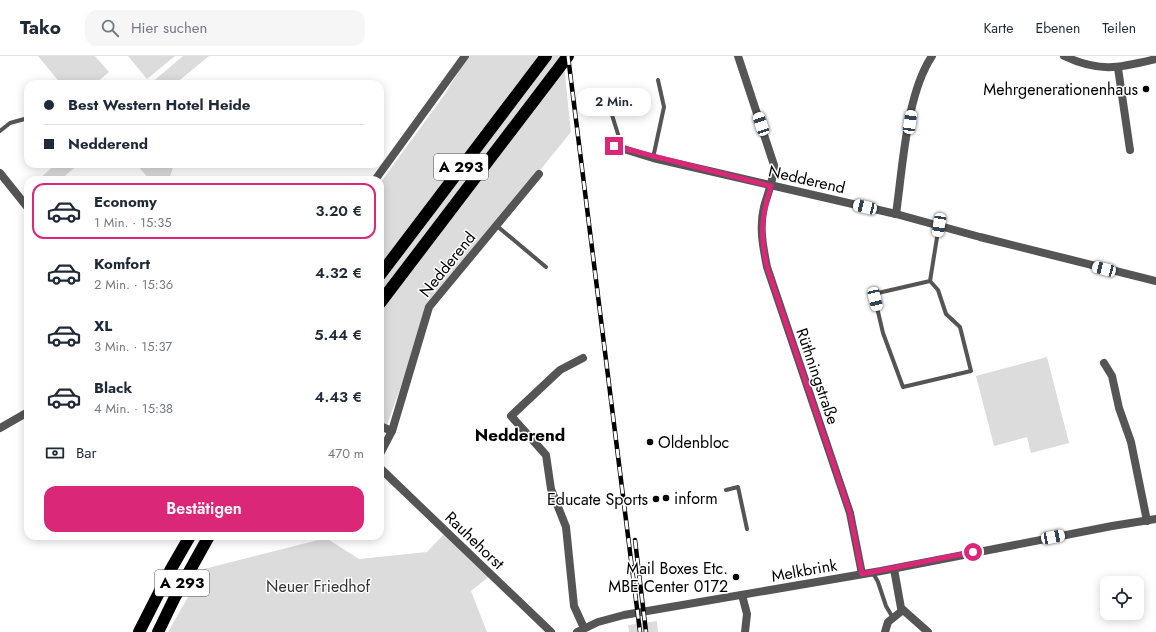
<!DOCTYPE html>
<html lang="de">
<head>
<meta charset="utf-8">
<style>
	body { margin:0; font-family:Jost,sans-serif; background:#f6f6f7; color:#1f2937; height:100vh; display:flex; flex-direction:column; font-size:15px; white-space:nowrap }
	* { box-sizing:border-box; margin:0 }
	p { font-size:13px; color:#747a83 }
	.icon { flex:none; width:22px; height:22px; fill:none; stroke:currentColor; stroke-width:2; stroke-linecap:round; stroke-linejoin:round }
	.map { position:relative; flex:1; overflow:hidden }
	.details { position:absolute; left:24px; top:120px; width:360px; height:364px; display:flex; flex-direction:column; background:#fff; border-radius:12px; box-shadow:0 2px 10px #0003 }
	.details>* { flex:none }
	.banner { position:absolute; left:24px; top:24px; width:360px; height:88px; border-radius:12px; box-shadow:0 2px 10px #0003; display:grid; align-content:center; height:88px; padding:0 20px; background:#fff }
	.buttons { position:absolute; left:1100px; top:520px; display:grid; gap:8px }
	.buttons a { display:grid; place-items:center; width:44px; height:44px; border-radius:8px; background:#fff; box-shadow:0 2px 10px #0003; font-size:20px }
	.end { position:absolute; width:18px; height:18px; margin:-9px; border:5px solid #db2777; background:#fff; box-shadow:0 0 0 2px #fff }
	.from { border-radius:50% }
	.bubble { position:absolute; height:28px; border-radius:12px; background:#fff; box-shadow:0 2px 10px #0003; font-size:13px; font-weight:600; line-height:28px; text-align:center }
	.car { position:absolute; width:12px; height:24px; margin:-12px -6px; border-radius:5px; box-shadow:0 0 3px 1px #0007; background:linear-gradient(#fff 24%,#345 0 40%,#fff 0 76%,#345 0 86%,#fff 0) }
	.banner b { display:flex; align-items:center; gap:14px; height:38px; font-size:15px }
	.banner b+b { border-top:1px solid #e0e1e3 }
	.banner i { width:10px; height:10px; background:#1f2937 }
	ul { padding:7px 0 0; list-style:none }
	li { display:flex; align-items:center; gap:12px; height:56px; margin:0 8px 6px; padding:0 12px; border:2px solid transparent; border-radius:12px }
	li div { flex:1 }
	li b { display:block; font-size:15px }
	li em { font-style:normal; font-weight:600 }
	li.on { border-color:#db2777 }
	li>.icon { width:36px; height:36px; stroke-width:1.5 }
	.pay { display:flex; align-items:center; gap:10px; height:44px; padding:0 20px; font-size:15px }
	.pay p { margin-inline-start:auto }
	.action { display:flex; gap:8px; margin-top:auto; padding:8px 20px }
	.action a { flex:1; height:46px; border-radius:12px; background:#db2777; color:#fff; font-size:16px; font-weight:600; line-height:46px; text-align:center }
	header { display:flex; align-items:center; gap:24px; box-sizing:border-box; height:56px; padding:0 20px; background:#fff; border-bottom:1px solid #e0e1e3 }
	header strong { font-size:19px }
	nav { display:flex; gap:22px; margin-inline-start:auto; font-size:14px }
	.search { width:280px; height:36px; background:#f6f6f7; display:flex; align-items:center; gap:10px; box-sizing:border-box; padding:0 14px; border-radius:12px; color:#747a83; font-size:15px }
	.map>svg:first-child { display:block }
	.green { fill:#dcdcdc }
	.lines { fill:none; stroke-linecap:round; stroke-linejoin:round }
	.lane { stroke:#555; stroke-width:4 }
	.street { stroke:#555; stroke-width:8 }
	.highway { stroke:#000; stroke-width:12 }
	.rail-casing { stroke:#000; stroke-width:4.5 }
	.rail { stroke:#fff; stroke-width:3; stroke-dasharray:9; stroke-linecap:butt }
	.route { stroke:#db2777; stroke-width:5 }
	.poi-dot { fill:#000; stroke:#fff; stroke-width:1.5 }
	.labels { text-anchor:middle; stroke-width:3; stroke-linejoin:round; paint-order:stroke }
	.shield { fill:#fff; stroke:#4c4c4c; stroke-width:1 }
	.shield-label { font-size:15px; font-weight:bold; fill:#000 }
	.poi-label { font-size:16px; fill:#000; stroke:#fff; text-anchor:end }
	.street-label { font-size:16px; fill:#000; stroke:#fff }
	.park-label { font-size:16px; fill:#333; stroke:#fff }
	.neighbourhood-label { font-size:17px; font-weight:bold; fill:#000; stroke:#fff }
</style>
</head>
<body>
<header>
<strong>Tako</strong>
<div class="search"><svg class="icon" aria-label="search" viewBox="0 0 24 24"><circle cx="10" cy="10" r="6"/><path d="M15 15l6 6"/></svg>Hier suchen</div>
<nav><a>Karte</a><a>Ebenen</a><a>Teilen</a></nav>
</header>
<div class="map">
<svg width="1156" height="576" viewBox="0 0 1156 576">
	<rect width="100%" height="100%" fill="#fff"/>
	<g class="green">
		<polygon points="38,0 95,0 109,16 95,28 61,28"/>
		<polygon points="128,0 175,0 147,23"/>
		<polygon points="183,0 209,0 175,28 150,28"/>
		<polygon points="468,0 563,0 571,76 429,251 380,389 380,127 445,38"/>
		<polygon points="56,108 79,108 60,124 38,124"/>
		<polygon points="136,108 174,108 169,124 150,124"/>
		<polygon points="1047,301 1069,387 1031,397 1027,381 994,390 976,320"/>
		<polygon points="446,476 491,519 471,535 487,576 168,576 204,513 326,482 359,503 427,496"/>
		<polygon points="657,565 658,576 629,576 628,569"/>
	</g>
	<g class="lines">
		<g class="lane">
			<polyline points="612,59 622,91"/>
			<polyline points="0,75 10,67 28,62"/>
			<polyline points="653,102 664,51 658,24"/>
			<polyline points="497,170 546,211"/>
			<polyline points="930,225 878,237 875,243 883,277 903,331 971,315 960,271 946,258 938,234 930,225 939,169"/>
			<polyline points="726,434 738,431 747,473"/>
			<polyline points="873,517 878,526 886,550 893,562"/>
		</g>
		<g class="street">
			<path d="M738,0L774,109C774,124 768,136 764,151C759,171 763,191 767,211L850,457L862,518"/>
			<path d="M1064,0C1100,17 1119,12 1156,3"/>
			<polyline points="1118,12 1130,94"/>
			<polyline points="614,90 653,102 896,158 980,181 1156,225"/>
			<polyline points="0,117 28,152"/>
			<polyline points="375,124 465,0"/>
			<path d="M896,158C903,110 906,39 932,0"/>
			<polyline points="583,302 560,314 511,360 546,399 551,433 566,471 574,550 584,572"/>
			<polyline points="1104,307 1112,320 1119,352 1131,386 1147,465"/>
			<polyline points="380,370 392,375"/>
			<polyline points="0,372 28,356"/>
			<polyline points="380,398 392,375 429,251 539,118"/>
			<polyline points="380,412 551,576"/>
			<polyline points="894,513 901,552 928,576"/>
			<polyline points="742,539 747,558 745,576"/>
			<polyline points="577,576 598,566 624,559 881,515 1112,470 1156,463"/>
			<polyline points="885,576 888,566 903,554"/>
		</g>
		<g class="highway">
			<polyline points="380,219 546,0"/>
			<polyline points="380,247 568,0"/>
			<polyline points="139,576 171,513 190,480"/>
			<polyline points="158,576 175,541 209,480"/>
		</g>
		<g class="rail-casing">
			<g id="rail">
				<polyline points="568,0 640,576"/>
				<polyline points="635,484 646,576"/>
			</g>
		</g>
		<use href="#rail" class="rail"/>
	</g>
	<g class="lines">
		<path class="route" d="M614,90L771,130C761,161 760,179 767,211L850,457L862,518L973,496"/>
	</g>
	<g class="poi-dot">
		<circle cx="1146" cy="33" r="4"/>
		<circle cx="650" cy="386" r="4"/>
		<circle cx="666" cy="442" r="4"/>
		<circle cx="656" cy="443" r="4"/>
		<circle cx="736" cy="521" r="4"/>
	</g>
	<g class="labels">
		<g class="shield">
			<rect x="434" y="98" width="54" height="26" rx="3"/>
			<rect x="155" y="514" width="54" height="26" rx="3"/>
		</g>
		<g class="shield-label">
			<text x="461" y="116">A 293</text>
			<text x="182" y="532">A 293</text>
		</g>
		<g class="poi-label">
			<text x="1138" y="39">Mehrgenerationenhaus</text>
			<text x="658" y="392" text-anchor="start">Oldenbloc</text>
			<text x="674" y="448" text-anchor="start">inform</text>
			<text x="648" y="449">Educate Sports</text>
			<text x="728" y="518">Mail Boxes Etc.<tspan x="728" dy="18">MBE Center 0172</tspan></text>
		</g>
		<g class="street-label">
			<text transform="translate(807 123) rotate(13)" y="6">Nedderend</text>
			<text transform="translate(447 208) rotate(-51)" y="6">Nedderend</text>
			<text transform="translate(818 320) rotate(71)" y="6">Rüthningstraße</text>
			<text transform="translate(475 484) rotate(44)" y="6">Rauhehorst</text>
			<text transform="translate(804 514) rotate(-10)" y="6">Melkbrink</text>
		</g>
		<g class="park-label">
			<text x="318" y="536">Neuer Friedhof</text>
		</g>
		<g class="neighbourhood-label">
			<text x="520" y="385">Nedderend</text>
		</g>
	</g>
</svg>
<div class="buttons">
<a><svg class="icon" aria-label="locate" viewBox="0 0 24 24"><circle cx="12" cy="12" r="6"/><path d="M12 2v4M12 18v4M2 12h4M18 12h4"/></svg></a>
</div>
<i class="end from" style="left:973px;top:496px"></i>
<i class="end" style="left:614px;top:90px"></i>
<div class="bubble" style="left:577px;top:32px;width:74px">2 Min.</div>
<i class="car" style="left:910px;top:66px;rotate:8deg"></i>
<i class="car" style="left:761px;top:68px;rotate:342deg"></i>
<i class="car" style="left:865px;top:151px;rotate:283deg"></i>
<i class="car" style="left:939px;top:169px;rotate:189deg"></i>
<i class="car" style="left:1104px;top:213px;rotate:285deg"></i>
<i class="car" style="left:875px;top:243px;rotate:167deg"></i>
<i class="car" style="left:1053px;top:481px;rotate:79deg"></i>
<div class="banner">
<b><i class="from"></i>Best Western Hotel Heide</b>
<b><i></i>Nedderend</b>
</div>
<section class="details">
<ul>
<li class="on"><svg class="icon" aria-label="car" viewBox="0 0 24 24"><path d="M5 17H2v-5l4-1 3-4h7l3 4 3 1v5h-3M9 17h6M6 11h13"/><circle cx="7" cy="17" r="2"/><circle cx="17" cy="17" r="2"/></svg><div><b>Economy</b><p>1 Min. · 15:35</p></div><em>3.20 €</em></li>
<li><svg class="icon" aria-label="car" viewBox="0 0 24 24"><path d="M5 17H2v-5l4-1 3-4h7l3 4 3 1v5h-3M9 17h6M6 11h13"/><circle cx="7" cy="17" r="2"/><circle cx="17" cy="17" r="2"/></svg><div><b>Komfort</b><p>2 Min. · 15:36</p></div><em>4.32 €</em></li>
<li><svg class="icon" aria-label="car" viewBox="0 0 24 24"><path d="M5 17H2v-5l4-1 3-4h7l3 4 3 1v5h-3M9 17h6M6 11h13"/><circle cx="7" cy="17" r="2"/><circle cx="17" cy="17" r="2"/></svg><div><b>XL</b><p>3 Min. · 15:37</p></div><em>5.44 €</em></li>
<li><svg class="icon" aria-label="car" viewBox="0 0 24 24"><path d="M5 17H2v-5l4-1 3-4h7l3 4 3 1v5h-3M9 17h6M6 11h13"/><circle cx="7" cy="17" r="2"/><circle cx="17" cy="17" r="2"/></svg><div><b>Black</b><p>4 Min. · 15:38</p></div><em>4.43 €</em></li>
</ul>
<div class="pay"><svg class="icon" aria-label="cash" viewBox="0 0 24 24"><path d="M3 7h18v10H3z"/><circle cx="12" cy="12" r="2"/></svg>Bar<p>470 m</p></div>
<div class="action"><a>Bestätigen</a></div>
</section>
</div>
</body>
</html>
